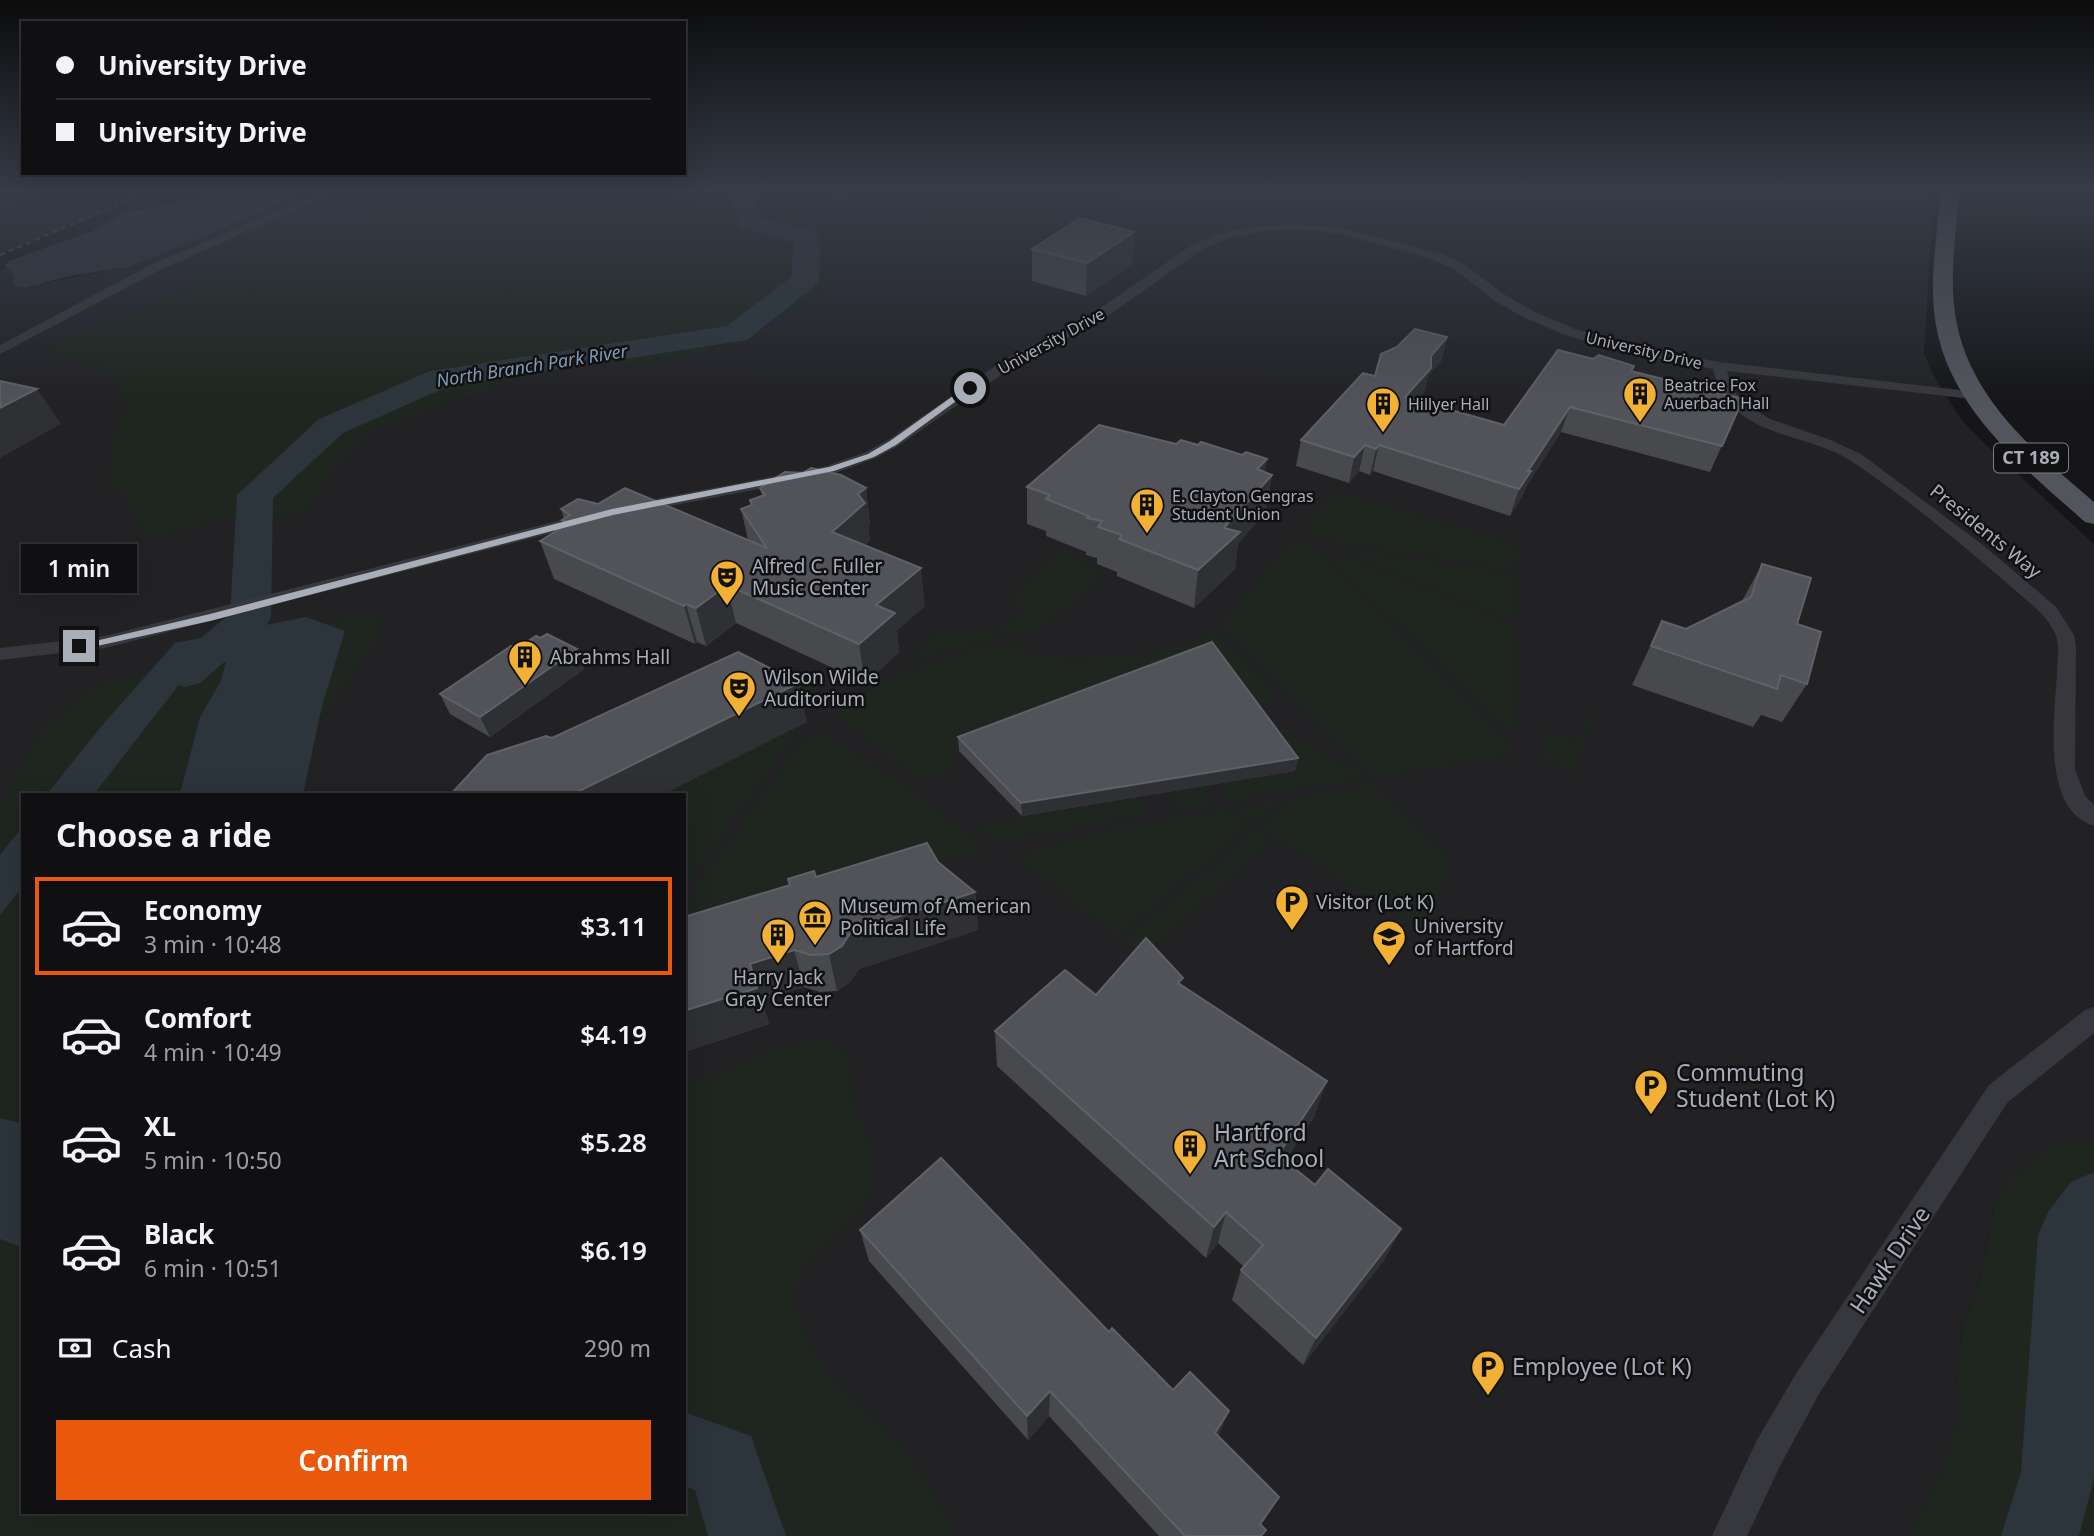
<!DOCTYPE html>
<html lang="en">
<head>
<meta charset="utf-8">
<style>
	body { margin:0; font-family:"Noto Sans",sans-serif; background:#1e1e20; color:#f1f3f6; height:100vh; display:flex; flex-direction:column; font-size:26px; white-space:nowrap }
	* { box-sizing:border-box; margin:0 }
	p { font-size:23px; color:#9c9d9f }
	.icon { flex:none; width:38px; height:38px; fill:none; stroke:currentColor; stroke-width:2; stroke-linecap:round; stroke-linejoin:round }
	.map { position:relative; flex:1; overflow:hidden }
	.sheet { position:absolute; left:21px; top:793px; width:665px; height:721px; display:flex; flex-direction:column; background:#101012; border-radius:0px; box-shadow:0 7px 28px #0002,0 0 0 2px #303032 }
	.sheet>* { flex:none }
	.hud { position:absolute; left:21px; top:21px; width:665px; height:154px; border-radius:0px; box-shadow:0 7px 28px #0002,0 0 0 2px #303032; display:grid; align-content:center; height:154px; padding:0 35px; background:#101012 }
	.end { position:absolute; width:32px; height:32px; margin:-16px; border:9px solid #a8adb8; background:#111; box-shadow:0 0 0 4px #111 }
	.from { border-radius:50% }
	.bubble { position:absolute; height:49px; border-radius:0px; background:#101012; box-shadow:0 7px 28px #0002,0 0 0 2px #303032; font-size:23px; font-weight:600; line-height:49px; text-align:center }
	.hud b { display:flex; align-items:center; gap:24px; height:66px; font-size:26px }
	.hud b+b { border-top:2px solid #303032 }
	.hud i { width:18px; height:18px; background:#f1f3f6 }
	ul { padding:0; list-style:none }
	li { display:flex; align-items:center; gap:21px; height:98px; margin:0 14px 10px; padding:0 21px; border:4px solid transparent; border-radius:0px }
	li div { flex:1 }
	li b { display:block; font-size:26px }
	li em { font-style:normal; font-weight:600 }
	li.current { border-color:#ea580c }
	li>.icon { width:63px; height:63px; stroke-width:1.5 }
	h2 { padding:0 35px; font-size:32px; line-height:84px }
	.pay { display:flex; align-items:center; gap:18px; height:77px; padding:0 35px; font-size:26px }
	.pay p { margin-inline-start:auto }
	.cta { display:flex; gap:14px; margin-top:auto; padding:14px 35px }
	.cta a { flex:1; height:80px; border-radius:0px; background:#ea580c; color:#fff; font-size:28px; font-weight:600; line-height:80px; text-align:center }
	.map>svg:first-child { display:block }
	.built { fill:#222225; fill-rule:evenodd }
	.green { fill:#1e261f }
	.water { fill:#2c353c }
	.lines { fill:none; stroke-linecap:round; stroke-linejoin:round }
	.river { fill:#2c353c; fill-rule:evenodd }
	.minor { fill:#37383d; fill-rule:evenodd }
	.primary { fill:#53555c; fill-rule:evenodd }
	.rail { stroke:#4a4c52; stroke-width:2.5; stroke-dasharray:5 4.5; stroke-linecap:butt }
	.wall { fill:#47494d }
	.shaded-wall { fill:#2f3033 }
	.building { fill:#525359; stroke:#5f6168; stroke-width:2 }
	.route { fill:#a8adb8 }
	.labels { text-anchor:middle; stroke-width:5; stroke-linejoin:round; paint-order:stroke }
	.far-street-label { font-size:16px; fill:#a8adb8; stroke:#111113 }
	.far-poi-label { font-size:16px; fill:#a8adb8; stroke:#111113; text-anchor:start }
	.far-water-label { font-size:18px; font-style:italic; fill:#7f9bb3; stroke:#111113 }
	.shield { fill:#111113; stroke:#7b7e86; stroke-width:2 }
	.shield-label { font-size:18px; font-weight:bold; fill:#a8adb8 }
	.street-label { font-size:19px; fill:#a8adb8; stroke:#111113 }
	.poi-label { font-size:19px; fill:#a8adb8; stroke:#111113; text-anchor:start }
	.near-poi-label { font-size:23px; fill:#a8adb8; stroke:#111113; text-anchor:start }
	.near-street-label { font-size:23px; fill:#a8adb8; stroke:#111113 }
</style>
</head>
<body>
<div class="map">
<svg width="2094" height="1536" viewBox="0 0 2094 1536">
	<rect width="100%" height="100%" fill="#161618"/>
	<g class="built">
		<polygon points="0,189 155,189 0,255"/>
		<path d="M307,189H806L1025,226L1035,225L1073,204L1116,198L1128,189H1934L1924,353L1932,373L1961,419L1984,443L2094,544V1142L2071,1139L1994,1207L1979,1286L1963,1322L1957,1366L1959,1417L1944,1462L1907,1536H0V270L7,267L13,275L47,283L128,267L218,231ZM23,794H684V1512H23Z"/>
	</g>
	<g class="green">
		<polygon points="86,189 99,189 0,218 0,214"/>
		<path d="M531,189H1128C1114,204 1094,198 1076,204C1058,209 1044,224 1025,226L967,219L840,195L811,201L786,215L787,224L837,234L853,243L821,294L793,312L743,336L652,367L594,364L544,371L486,389L369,432L335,466L307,511C279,519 248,516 219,521C194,526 169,537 143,534L139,521L131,516L127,496L107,482V476L113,462L111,438L127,406L122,385L96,366L68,361L49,352C75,331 111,323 141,309C224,273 303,225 393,206C438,196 485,196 531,189Z"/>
		<polygon points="1336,491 1511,543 1517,549 1517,567 1491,566 1319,539 1302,530"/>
		<polygon points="1294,539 1314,547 1508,741 1511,754 1375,778 1225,633 1220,625"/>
		<polygon points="1345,549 1512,574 1517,579 1516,618 1510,619 1345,552"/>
		<path d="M1059,550L1082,558L1084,566L1103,574C1077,598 1043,639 1004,637L997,627L1011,621L1025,610L1005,602Z"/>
		<polygon points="1341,555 1511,625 1517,632 1516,728 1509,730 1332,559"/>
		<polygon points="365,614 377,617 382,624 380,635 316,725 294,794 23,794 23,1512 684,1512 684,1088 775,1048 819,1039 838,1047 851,1062 853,1104 871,1145 872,1192 858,1215 819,1250 802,1272 792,1298 811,1348 827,1371 907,1452 952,1525 956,1536 0,1536 0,803 39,734 88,690 125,676 179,669 317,625"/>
		<polygon points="940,629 969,632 991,629 997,639 910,660"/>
		<path d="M1210,632L1222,638L1279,693L1257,713L1211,654L949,751L959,767L921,782L837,715L843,704L898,673L971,650L1018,642L1032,655L1039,657C1084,662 1172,657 1210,632Z"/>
		<polygon points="807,674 818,680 816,708 810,712 780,696"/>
		<polygon points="1590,716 1596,718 1575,762 1587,768 1584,774 1541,757 1548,740 1538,735 1540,732 1557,738 1579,740"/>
		<polygon points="796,728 799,730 793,733 796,735 684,885 684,794 666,794"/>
		<polygon points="1283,728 1339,765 1349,762 1366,778 1226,801 1219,785 1299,772 1268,731"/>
		<polygon points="826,734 908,787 986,849 684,941 684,903 806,736"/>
		<path d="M1372,785L1449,859C1447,886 1438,910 1419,930L1259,827L1294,798Z"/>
		<polygon points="1206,786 1215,804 1178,810 1171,793"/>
		<polygon points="1140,798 1147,815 996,842 976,826"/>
		<polygon points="1281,800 1254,823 1233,809"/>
		<polygon points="1224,810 1249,826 1117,936 1014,856 1113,827"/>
		<polygon points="1255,831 1271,841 1142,956 1123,942"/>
		<polygon points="2071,1139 2094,1142 2094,1536 1907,1536 1944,1462 1959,1417 1957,1366 1963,1322 1979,1286 1994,1208 2012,1177 2053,1145"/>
	</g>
	<g class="water">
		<polygon points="217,189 307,189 218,231 128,267 70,276 23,288 14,286 13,275 5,265 9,261 92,231 127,212 180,202"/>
		<polygon points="306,617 345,631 322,706 303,794 180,794 200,717 221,681 226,662 192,668 94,794 47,794 104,723 175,643"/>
		<polygon points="23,826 23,886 0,915 0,855"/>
		<polygon points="0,1118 23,1124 23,1248 0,1239"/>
	</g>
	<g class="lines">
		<g class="river">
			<polygon points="740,189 766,189 756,201 761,218 817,232 821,238 819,280 815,286 747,340 449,386 343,433 273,498 271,618 265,627 200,683 185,687 170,683 163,673 170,663 230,614 237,495 319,419 430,371 727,326 791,277 794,243 740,228 731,200"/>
			<polygon points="2094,1172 2094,1478 2079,1536 2001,1536 2021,1472 2038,1235 2048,1212 2071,1182"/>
			<polygon points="684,1412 751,1436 786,1536 708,1536 695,1490 684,1486"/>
		</g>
		<g class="minor">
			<polygon points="329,189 343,189 158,271 0,354 0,345 150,265"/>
			<path d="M1300,224L1342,228L1442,254L1464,264L1505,295L1535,312L1575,329L1626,344L1719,362L1977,392L1979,395L1977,398L1972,399L1727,371L1733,390L1750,407L1770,419L1828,439L1861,454L1983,545L2056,607L2074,635L2076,646L2075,769L2085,796L2094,805V826C2040,809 2055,715 2057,673C2057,661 2060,647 2056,636C2051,622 2040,612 2030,603C1974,555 1913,502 1851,461C1817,439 1771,438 1740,413C1724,400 1718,388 1713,369L1624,352L1565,335L1525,318L1495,301L1456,270L1434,260L1341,234L1300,230L1264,231L1229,238L1201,250L1105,318L1014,366L898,446L876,458L827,476L634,513L626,508L634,503L823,467L866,452L888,440L1004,360L1095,312L1193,244L1226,231L1264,225Z"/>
			<polygon points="589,513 597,518 595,522 105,648 0,660 0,648 105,636"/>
			<polygon points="2094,1007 2094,1033 2007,1103 1819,1394 1781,1464 1747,1536 1712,1536 1757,1440 1797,1372 1989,1085 2085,1010"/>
		</g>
		<path class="primary" d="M1941,189H1959C1957,229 1949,272 1955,313C1967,397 2033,450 2094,502V524L2085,522C2020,464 1943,404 1934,311C1930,271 1938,229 1941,189Z"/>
		<polyline class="rail" points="0,255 155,189"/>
	</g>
	<g class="wall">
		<polygon points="1134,232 1132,264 1086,296 1032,281 1032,249"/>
		<polygon points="1447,337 1441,361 1428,376 1424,392 1418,400 1504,425 1593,359 1634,366 1632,371 1743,399 1710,472 1561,432 1526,487 1522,497 1510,516 1373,471 1370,475 1359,471 1349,483 1296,466 1301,440 1375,376"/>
		<polygon points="1265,472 1272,475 1266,512 1238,543 1235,569 1194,608 1117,576 1117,572 1097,564 1097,558 1086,555 1086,552 1046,536 1046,531 1027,524 1027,487"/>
		<polygon points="760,488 866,488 870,525 868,527 870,540 865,545 925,606 897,630 899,652 865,683 736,623 706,646 697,642 695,644 554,579 540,541 564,526 562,520 564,519 561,509 598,504 748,540 741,509 751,505 762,496"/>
		<polygon points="1762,564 1797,624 1807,684 1782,722 1761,715 1753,727 1632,685 1662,621 1686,629 1742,601"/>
		<polygon points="540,638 577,649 584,669 490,737 450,714 440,694 516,649"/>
		<polygon points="958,737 1298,758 1295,771 1022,816 959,751"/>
		<polygon points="938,862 975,892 978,930 859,969 850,982 837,991 820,992 804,987 762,1000 769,1024 684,1052 816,877"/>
		<polygon points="1182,985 1315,1115 1285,1161 1315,1185 1401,1229 1384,1260 1303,1365 1232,1300 1241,1270 1244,1267 1218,1243 1206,1258 997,1066 995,1031 1096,995"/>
		<polygon points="860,1230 1109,1332 1219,1437 1266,1518 1261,1525 1266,1530 1262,1536 1159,1536 1049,1416 1028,1440 869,1261"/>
	</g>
	<g class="shaded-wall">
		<polygon points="1134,232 1132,264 1086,296 1087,263"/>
		<polygon points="1447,337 1441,361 1428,376 1424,392 1399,422 1405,397 1431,356"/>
		<polygon points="37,389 61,424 0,458 0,408"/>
		<polygon points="1570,407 1561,432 1526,487 1522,497 1510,516 1519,489 1528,471"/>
		<polygon points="1365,445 1359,471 1349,483 1354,457"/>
		<polygon points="1379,445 1373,471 1370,475 1376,449"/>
		<polygon points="1267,459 1263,485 1272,475 1266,512 1238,543 1235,569 1194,608 1198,570 1257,469"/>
		<polygon points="866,488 870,525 868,527 870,540 838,570 832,532 858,494"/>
		<polygon points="921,568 925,606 897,630 899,652 865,683 859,644 876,605"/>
		<polygon points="727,585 736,623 706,646 696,608"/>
		<polygon points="686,604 697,642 695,644 684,606"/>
		<polygon points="577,649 584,669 490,737 480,717"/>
		<polygon points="799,683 807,722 664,794 575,794 577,792"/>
		<polygon points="1298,758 1295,771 1022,816 1021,803"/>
		<polygon points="975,892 978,930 859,969 850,982 837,991 829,954 851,932"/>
		<polygon points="794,950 804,987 762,1000 769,1024 684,1052 684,1011 750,964"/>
		<polygon points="1327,1081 1315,1115 1267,1188 1278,1155"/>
		<polygon points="1226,1212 1218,1243 1206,1258 1214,1227"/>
		<polygon points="1401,1229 1384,1260 1303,1365 1316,1338"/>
		<polygon points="1050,1391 1049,1416 1028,1440 1027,1416"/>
		<polygon points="1229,1411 1219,1436 1206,1457 1215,1433"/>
		<polygon points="1279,1497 1266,1518 1254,1536 1260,1524"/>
	</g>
	<g class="building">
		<polygon points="1080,218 1134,232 1087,263 1032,249"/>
		<polygon points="1415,329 1447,337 1431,356 1431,368 1405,397 1504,425 1558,350 1593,359 1599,355 1634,366 1631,371 1743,399 1722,446 1570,407 1528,471 1531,471 1519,489 1379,445 1376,449 1365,445 1354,457 1301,440 1363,373 1375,376 1381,354 1397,347"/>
		<polygon points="0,381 37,389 0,408"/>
		<polygon points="1099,425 1176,444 1181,440 1198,445 1201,442 1242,455 1246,452 1267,459 1257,469 1272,475 1224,528 1240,532 1198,570 1119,539 1122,535 1098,527 1102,521 1087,518 1089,516 1046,499 1050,495 1027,487"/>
		<polygon points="811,468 841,475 866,488 858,494 865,503 832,532 921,568 876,605 895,613 859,644 727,585 696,608 686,604 684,606 540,541 569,523 562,520 570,515 561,509 578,499 598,504 625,488 767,548 741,509 752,505 750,500 765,495 760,488 785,472 803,473"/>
		<polygon points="1762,564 1811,578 1797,624 1821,632 1807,684 1781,675 1777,689 1651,646 1662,621 1686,629 1751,597"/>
		<polygon points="547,634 577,649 480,717 440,694 511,646 516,649 536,636 540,638"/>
		<polygon points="1212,642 1298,758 1021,803 958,737"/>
		<polygon points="738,652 799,683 577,792 575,794 451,794 487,755 546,736 552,738"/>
		<polygon points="927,843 938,862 975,892 851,932 842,946 829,954 811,955 794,950 750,964 757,988 684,1011 684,917 790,885 788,879 814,871 816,877"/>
		<polygon points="1146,938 1183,978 1178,983 1327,1081 1278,1155 1315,1185 1328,1169 1401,1229 1316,1338 1241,1270 1263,1245 1226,1212 1214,1227 995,1031 1065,970 1096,995"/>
		<polygon points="941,1158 1109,1332 1112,1328 1173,1390 1190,1372 1229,1411 1215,1433 1279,1497 1260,1524 1266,1530 1261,1536 1185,1536 1050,1391 1027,1416 860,1230"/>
	</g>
	<linearGradient id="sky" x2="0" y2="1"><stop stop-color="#0c0c0d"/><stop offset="0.47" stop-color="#363c48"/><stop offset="1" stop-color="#363c48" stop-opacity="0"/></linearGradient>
	<rect width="2094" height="404" fill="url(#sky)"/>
	<polygon class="route" points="967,386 974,388 896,445 874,457 834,471 613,515 210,621 79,650 74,646 210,614 612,509 829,467 868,454 890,441"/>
	<defs>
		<g id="building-pin" transform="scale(1.75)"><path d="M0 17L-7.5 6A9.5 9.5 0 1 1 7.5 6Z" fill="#f2b134" stroke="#111113"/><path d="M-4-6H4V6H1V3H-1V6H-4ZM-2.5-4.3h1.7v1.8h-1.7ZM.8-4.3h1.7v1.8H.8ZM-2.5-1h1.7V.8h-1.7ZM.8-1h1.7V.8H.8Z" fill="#111"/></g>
		<g id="theatre-pin" transform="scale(1.75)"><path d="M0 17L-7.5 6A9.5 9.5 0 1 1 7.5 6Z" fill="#f2b134" stroke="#111113"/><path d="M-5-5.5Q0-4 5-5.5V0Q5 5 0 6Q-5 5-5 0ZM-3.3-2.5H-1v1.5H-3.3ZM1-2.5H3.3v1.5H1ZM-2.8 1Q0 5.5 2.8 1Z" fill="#111"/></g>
		<g id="parking-pin" transform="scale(1.75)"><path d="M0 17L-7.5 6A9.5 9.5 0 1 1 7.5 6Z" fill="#f2b134" stroke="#111113"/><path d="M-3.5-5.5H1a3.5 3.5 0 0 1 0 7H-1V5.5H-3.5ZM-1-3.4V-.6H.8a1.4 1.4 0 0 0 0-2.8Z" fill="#111"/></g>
		<g id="museum-pin" transform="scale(1.75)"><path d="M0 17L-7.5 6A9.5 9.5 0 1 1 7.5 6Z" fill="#f2b134" stroke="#111113"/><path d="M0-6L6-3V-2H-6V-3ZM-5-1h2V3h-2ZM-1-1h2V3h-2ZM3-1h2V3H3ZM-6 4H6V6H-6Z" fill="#111"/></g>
		<g id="university-pin" transform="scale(1.75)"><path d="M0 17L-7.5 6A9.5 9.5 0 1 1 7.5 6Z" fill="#f2b134" stroke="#111113"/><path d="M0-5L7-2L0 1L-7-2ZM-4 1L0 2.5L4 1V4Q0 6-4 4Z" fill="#111"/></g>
	</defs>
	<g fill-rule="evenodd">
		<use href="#building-pin" x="1640" y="394"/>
		<use href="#building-pin" x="1383" y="404"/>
		<use href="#building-pin" x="1147" y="505"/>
		<use href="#theatre-pin" x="727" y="577"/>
		<use href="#building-pin" x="525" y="657"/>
		<use href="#theatre-pin" x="739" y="688"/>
		<use href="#parking-pin" x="1292" y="902"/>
		<use href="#museum-pin" x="815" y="917"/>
		<use href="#building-pin" x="778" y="935"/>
		<use href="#university-pin" x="1389" y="937"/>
		<use href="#parking-pin" x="1651" y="1086"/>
		<use href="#building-pin" x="1190" y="1146"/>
		<use href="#parking-pin" x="1488" y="1367"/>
	</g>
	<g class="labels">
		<g class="far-street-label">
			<text transform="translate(1051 341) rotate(-29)" y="6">University Drive</text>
			<text transform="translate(1644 350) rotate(13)" y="6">University Drive</text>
		</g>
		<g class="far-poi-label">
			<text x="1664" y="391">Beatrice Fox<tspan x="1664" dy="18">Auerbach Hall</tspan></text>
			<text x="1408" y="410">Hillyer Hall</text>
			<text x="1172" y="502">E. Clayton Gengras<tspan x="1172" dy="18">Student Union</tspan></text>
		</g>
		<g class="far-water-label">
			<text transform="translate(532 366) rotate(-9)" y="6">North Branch Park River</text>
		</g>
		<rect class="shield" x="1994" y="443.5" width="74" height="29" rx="5"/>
		<g class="shield-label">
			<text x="2031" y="464">CT 189</text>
		</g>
		<g class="street-label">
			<text transform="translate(1986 531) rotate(39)" y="7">Presidents Way</text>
		</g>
		<g class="poi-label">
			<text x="752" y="573">Alfred C. Fuller<tspan x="752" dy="22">Music Center</tspan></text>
			<text x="550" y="664">Abrahms Hall</text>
			<text x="764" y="684">Wilson Wilde<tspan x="764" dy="22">Auditorium</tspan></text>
			<text x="1316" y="909">Visitor (Lot K)</text>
			<text x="840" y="913">Museum of American<tspan x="840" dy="22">Political Life</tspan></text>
			<text x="1414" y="933">University<tspan x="1414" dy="22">of Hartford</tspan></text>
			<text x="778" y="984" text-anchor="middle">Harry Jack<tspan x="778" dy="22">Gray Center</tspan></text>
		</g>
		<g class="near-poi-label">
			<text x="1676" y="1081">Commuting<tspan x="1676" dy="26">Student (Lot K)</tspan></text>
			<text x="1214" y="1141">Hartford<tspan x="1214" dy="26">Art School</tspan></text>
			<text x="1512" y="1375">Employee (Lot K)</text>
		</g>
		<g class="near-street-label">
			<text transform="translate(1890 1260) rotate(-56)" y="8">Hawk Drive</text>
		</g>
	</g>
</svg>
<i class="end from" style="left:970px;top:388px"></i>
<i class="end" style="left:79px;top:646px"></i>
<div class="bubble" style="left:21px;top:544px;width:116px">1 min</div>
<div class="hud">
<b><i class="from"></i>University Drive</b>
<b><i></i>University Drive</b>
</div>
<section class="sheet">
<h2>Choose a ride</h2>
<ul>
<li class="current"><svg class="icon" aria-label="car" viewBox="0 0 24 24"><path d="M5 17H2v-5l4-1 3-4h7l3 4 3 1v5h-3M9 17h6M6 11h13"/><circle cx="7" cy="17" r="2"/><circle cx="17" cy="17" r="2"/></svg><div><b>Economy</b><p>3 min · 10:48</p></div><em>$3.11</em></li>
<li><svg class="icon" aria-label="car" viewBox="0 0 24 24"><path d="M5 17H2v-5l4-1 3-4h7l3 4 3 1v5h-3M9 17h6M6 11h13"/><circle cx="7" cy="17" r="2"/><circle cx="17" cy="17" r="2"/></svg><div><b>Comfort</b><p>4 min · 10:49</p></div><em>$4.19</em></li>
<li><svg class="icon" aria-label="car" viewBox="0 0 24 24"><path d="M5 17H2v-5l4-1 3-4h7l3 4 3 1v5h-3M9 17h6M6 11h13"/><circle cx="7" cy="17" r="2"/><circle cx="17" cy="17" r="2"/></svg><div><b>XL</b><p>5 min · 10:50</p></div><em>$5.28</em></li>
<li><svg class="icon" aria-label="car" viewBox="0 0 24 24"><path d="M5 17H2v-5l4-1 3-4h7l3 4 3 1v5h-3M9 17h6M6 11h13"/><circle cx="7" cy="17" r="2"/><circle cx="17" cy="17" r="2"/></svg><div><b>Black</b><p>6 min · 10:51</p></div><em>$6.19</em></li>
</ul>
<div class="pay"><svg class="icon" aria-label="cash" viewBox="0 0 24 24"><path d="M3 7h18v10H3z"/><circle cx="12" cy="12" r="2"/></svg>Cash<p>290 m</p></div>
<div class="cta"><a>Confirm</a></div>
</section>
</div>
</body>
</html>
